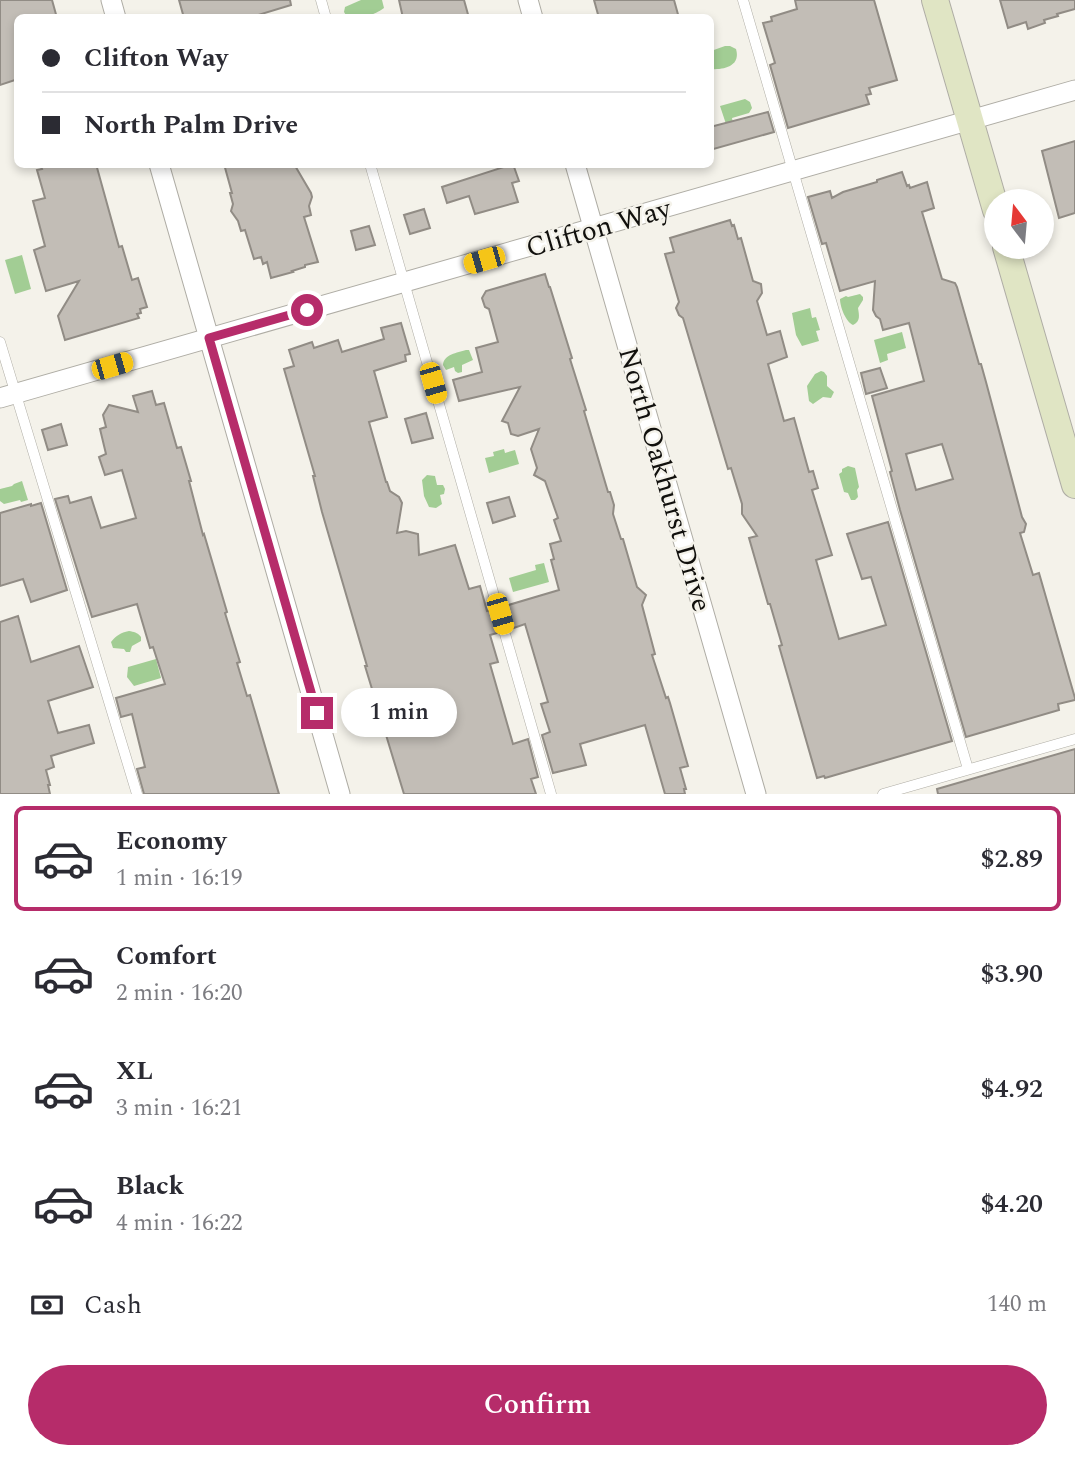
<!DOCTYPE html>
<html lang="en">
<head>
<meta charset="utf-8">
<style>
	body { margin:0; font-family:Spectral,serif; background:#f2f2f3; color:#2b2b33; height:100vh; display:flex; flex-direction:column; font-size:26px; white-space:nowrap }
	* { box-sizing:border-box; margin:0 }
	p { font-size:23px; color:#7c7c81 }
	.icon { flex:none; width:38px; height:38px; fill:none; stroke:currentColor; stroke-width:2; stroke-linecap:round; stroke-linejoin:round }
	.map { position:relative; height:794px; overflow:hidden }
	.panel { display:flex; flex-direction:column; background:#fff; flex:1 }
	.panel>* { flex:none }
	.top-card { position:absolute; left:14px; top:14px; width:700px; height:154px; border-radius:10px; box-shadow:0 4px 10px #0003; display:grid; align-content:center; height:154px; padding:0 28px; background:#fff }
	.needle { width:46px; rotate:344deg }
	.controls { position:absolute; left:984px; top:189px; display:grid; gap:14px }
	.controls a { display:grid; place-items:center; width:70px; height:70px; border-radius:50%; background:#fff; box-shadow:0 4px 10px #0003; font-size:35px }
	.end { position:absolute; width:32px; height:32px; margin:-16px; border:9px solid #b62c6a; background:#fff; box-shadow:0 0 0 4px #fff }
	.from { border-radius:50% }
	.bubble { position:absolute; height:49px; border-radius:24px; background:#fff; box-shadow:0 4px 10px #0003; font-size:23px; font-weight:600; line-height:49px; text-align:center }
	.car { position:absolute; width:21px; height:42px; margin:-21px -10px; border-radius:9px; box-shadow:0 0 5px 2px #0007; background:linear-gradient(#f5c518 24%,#345 0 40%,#f5c518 0 76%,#345 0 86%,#f5c518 0) }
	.top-card b { display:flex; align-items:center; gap:24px; height:66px; font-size:26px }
	.top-card b+b { border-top:2px solid #e1e1e2 }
	.top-card i { width:18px; height:18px; background:#2b2b33 }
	ul { padding:12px 0 0; list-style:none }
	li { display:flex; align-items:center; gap:21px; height:105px; margin:0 14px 10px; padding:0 14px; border:4px solid transparent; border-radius:10px }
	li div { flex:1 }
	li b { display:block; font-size:26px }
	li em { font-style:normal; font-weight:600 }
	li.current { border-color:#b62c6a }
	li>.icon { width:63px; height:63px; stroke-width:1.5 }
	.pay { display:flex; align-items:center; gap:18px; height:77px; padding:0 28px; font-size:26px }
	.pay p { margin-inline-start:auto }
	.button { display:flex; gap:14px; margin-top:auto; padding:14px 28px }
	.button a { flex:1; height:80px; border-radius:42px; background:#b62c6a; color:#fff; font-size:28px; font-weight:600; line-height:80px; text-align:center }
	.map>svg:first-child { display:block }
	.water { fill:#a2cd94 }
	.building { fill:#c2bdb6; stroke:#918c85; stroke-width:2; fill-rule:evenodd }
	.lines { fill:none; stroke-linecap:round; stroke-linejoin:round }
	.lane-casing { stroke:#afada5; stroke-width:11 }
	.street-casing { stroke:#afada5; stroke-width:21 }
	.secondary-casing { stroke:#afada5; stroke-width:28 }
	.lane { stroke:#fff; stroke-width:10 }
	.street { stroke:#fff; stroke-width:19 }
	.secondary { stroke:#e0e5c4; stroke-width:26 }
	.route { stroke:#b62c6a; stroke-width:9 }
	.labels { text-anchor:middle; stroke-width:5; stroke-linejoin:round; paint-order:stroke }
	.street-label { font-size:28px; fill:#11100d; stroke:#f4f2ea }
</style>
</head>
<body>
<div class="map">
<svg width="1075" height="794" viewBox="0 0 1075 794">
	<rect width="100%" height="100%" fill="#f4f2ea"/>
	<g class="water">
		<path d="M361,0H382L384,8C374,16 359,18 347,17L344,12L345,7Z"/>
		<path d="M725,46H730L736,49C741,66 724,70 711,69V51Z"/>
		<polygon points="745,99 750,102 752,108 749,113 732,118 733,123 726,124 720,106"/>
		<polygon points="22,255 31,289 15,294 5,260"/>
		<path d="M860,294L863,297V300L858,308C859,315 861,321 853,325C846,322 840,307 840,299L846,296L848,297Z"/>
		<polygon points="810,308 812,318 816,317 820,330 816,331 819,341 802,346 796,335 792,313"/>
		<polygon points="902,332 906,348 887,354 888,360 880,363 874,340"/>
		<path d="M466,350H469L473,360L462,365V372L458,373L455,371L454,367L446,370L443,365C444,354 457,353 466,350Z"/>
		<polygon points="821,371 824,372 827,376 827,386 834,392 831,398 823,397 813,404 809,401 807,386 815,374"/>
		<polygon points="504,449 505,453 515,450 519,464 489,473 485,458 494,456 493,452"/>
		<polygon points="848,466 855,468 859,487 857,490 858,497 855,500 851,500 848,493 844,492 839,474 842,472 842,469"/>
		<polygon points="427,475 435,476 437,485 443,485 445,489 444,494 440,495 442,504 436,508 429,507 424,496 422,480"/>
		<polygon points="22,481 28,500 21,502 20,500 4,504 0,501 0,489 12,486 14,484"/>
		<polygon points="544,563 549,582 513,592 509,578 536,570 535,565"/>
		<path d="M129,631C134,632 137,632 141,637V641L132,646L130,652H126L124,649L113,648L111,642C117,635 120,633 129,631Z"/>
		<polygon points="156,659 161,678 134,686 127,677 128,667"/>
	</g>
	<g class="building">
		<polygon points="0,0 52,0 57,18 18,18 18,79 0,85"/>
		<polygon points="179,0 290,0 291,5 248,18 184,18"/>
		<polygon points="399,0 464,0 469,18 403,18"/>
		<polygon points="594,0 674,0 679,18 599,18"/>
		<polygon points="795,0 874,0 897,80 869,88 871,94 866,95 869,104 788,128 770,65 775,63 763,23 772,21 771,17 797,9"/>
		<polygon points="1000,0 1075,0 1075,9 1057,14 1058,16 1044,20 1045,23 1028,29 1026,22 1008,28"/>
		<polygon points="768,112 774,132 710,150 710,127"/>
		<polygon points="1075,141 1075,213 1059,218 1042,151"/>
		<polygon points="40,164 96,164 119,247 122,246 132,280 138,278 147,307 140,309 141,313 137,314 139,318 65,340 58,316 79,281 46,291 34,250 45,246 33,201 45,198 37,170 42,169"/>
		<polygon points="224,164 294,164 311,193 312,197 309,206 311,215 304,217 318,262 305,265 305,267 292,271 293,272 271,278 267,262 263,264 261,257 254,259 245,230 241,231 238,221 231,211 233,204 230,193 232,193"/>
		<polygon points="513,164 519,181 512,183 518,202 475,214 469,196 447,203 442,187"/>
		<path d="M902,172L907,186L909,185L910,188L927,182L934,208L922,212L942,279L955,283L957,287L979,364H981L986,382L1022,517L1026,524L1024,532L1020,533L1033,575L1039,573L1075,698V700L1058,704L1059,710L966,737L900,510L890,472L892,471L872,396L924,381L909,323L883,330L880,319L876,316L873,310L875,281L840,291L826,243L822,244L808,197L830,191L832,198L843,192L877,182V180ZM942,444L953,479L916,490L906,454Z"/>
		<polygon points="424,209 430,228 410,234 404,215"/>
		<polygon points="730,220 732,226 734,225 738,239 741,238 753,281 761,284 762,293 757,301 767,335 780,331 787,357 768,364 784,421 794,418 809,472 813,471 818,488 812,490 832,555 816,560 839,639 886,625 871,577 862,579 847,534 888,522 952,741 825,778 824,776 817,778 779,646 782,645 770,604 768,604 749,538 757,536 742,514 742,504 731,468 728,469 683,318 679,315 676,308 679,302 665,254 674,252 670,238"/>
		<polygon points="369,226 375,245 356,250 351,231"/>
		<polygon points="545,274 549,287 550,287 572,358 570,359 586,410 584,411 608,492 610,492 614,505 613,514 621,539 623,539 637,587 646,595 642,605 655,654 652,655 666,698 668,697 670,703 688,766 680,768 686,789 684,789 685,794 665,794 645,725 580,744 586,765 553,773 542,735 550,732 541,704 548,702 525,624 511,629 505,606 559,590 551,560 554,559 550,544 561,541 554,520 558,518 545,481 534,475 537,468 531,449 539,429 518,436 511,434 508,423 502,421 520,387 459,401 453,380 482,372 476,348 498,342 489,309 485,307 482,298 486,291"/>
		<polygon points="401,323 410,354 405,355 406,361 374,371 387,417 369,422 386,482 387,482 390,491 399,497 402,503 397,533 406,531 418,534 419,555 455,545 469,589 480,586 487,611 491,610 497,633 490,635 498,662 490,664 513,744 528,739 538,777 531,779 536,794 404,794 365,666 367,666 322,512 313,476 315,476 284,369 294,366 289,350 312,342 314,348 338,340 342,352 384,339 381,328"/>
		<polygon points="880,368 887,388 866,394 861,373"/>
		<polygon points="152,391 156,405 164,403 177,448 181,447 191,481 189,481 203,535 204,534 227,612 225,613 240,662 237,663 247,696 250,695 279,794 144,794 137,769 145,767 132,714 121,717 116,698 165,684 153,647 150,648 137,604 92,617 55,499 68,496 70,503 91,497 101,528 136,518 122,470 105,475 99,457 106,454 100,429 106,427 103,415 109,405 138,412 133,396"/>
		<polygon points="426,413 433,438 412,443 405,419"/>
		<polygon points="61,424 67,445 48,450 42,430"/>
		<polygon points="509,497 515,516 493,523 487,503"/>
		<polygon points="41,503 67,590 31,602 23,579 0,586 0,513 31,504 31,506"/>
		<polygon points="18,616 31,662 79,646 93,687 48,701 58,733 89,725 94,743 51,756 54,767 46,770 50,785 48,785 50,794 0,794 0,622"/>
		<polygon points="1075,749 1075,794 938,794 937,789"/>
	</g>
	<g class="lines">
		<g class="lane-casing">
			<g id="lane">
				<polyline points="321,0 326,18"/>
				<polyline points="743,0 968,769"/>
				<polyline points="370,164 551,794"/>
				<polyline points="0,342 137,794"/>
				<polyline points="883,794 1075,739"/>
			</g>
		</g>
		<g class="street-casing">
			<g id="street">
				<polyline points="111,0 116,18"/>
				<polyline points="528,0 533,18"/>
				<polyline points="159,164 340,794"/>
				<polyline points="575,164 756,794"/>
				<polyline points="0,398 1075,90"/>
			</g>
		</g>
		<g class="secondary-casing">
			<g id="secondary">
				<polyline points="935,0 996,210"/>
				<polyline points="1006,247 1075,485"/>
			</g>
		</g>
		<use href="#lane" class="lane"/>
		<use href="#street" class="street"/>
		<use href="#secondary" class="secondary"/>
	</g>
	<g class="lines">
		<polyline class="route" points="307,310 209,338 317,713"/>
	</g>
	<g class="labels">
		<g class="street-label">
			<text transform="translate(598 227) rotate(-16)" y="10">Clifton Way</text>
			<text transform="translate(666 479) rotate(74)" y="10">North Oakhurst Drive</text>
		</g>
	</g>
</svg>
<div class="controls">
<a><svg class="needle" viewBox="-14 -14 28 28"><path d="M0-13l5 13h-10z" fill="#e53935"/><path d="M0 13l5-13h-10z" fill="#7c7c81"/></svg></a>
</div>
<i class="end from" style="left:307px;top:310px"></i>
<i class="end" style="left:317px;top:713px"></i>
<div class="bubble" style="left:341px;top:688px;width:116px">1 min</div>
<i class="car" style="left:484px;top:260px;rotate:254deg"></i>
<i class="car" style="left:112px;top:366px;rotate:74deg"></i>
<i class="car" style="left:433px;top:383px;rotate:164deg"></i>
<i class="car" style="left:500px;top:614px;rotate:164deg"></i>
<div class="top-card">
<b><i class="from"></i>Clifton Way</b>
<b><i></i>North Palm Drive</b>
</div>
</div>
<section class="panel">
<ul>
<li class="current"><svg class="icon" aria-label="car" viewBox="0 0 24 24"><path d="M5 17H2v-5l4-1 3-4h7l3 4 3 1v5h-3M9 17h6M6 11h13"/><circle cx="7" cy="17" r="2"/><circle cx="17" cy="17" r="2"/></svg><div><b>Economy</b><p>1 min · 16:19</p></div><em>$2.89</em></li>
<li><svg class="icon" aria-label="car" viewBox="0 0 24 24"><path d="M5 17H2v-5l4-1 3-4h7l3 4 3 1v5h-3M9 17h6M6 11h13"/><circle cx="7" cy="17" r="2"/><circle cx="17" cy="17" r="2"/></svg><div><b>Comfort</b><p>2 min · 16:20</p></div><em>$3.90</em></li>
<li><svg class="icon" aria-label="car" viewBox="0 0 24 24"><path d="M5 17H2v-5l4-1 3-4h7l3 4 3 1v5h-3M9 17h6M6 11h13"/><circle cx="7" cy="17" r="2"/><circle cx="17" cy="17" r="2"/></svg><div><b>XL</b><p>3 min · 16:21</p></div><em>$4.92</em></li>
<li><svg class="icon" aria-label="car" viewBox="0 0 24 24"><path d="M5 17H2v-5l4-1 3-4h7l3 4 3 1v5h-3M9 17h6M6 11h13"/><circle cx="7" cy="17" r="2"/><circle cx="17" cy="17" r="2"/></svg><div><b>Black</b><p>4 min · 16:22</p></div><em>$4.20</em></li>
</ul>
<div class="pay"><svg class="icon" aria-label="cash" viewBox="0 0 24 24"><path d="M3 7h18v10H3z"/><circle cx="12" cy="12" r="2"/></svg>Cash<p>140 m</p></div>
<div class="button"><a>Confirm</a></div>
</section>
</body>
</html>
